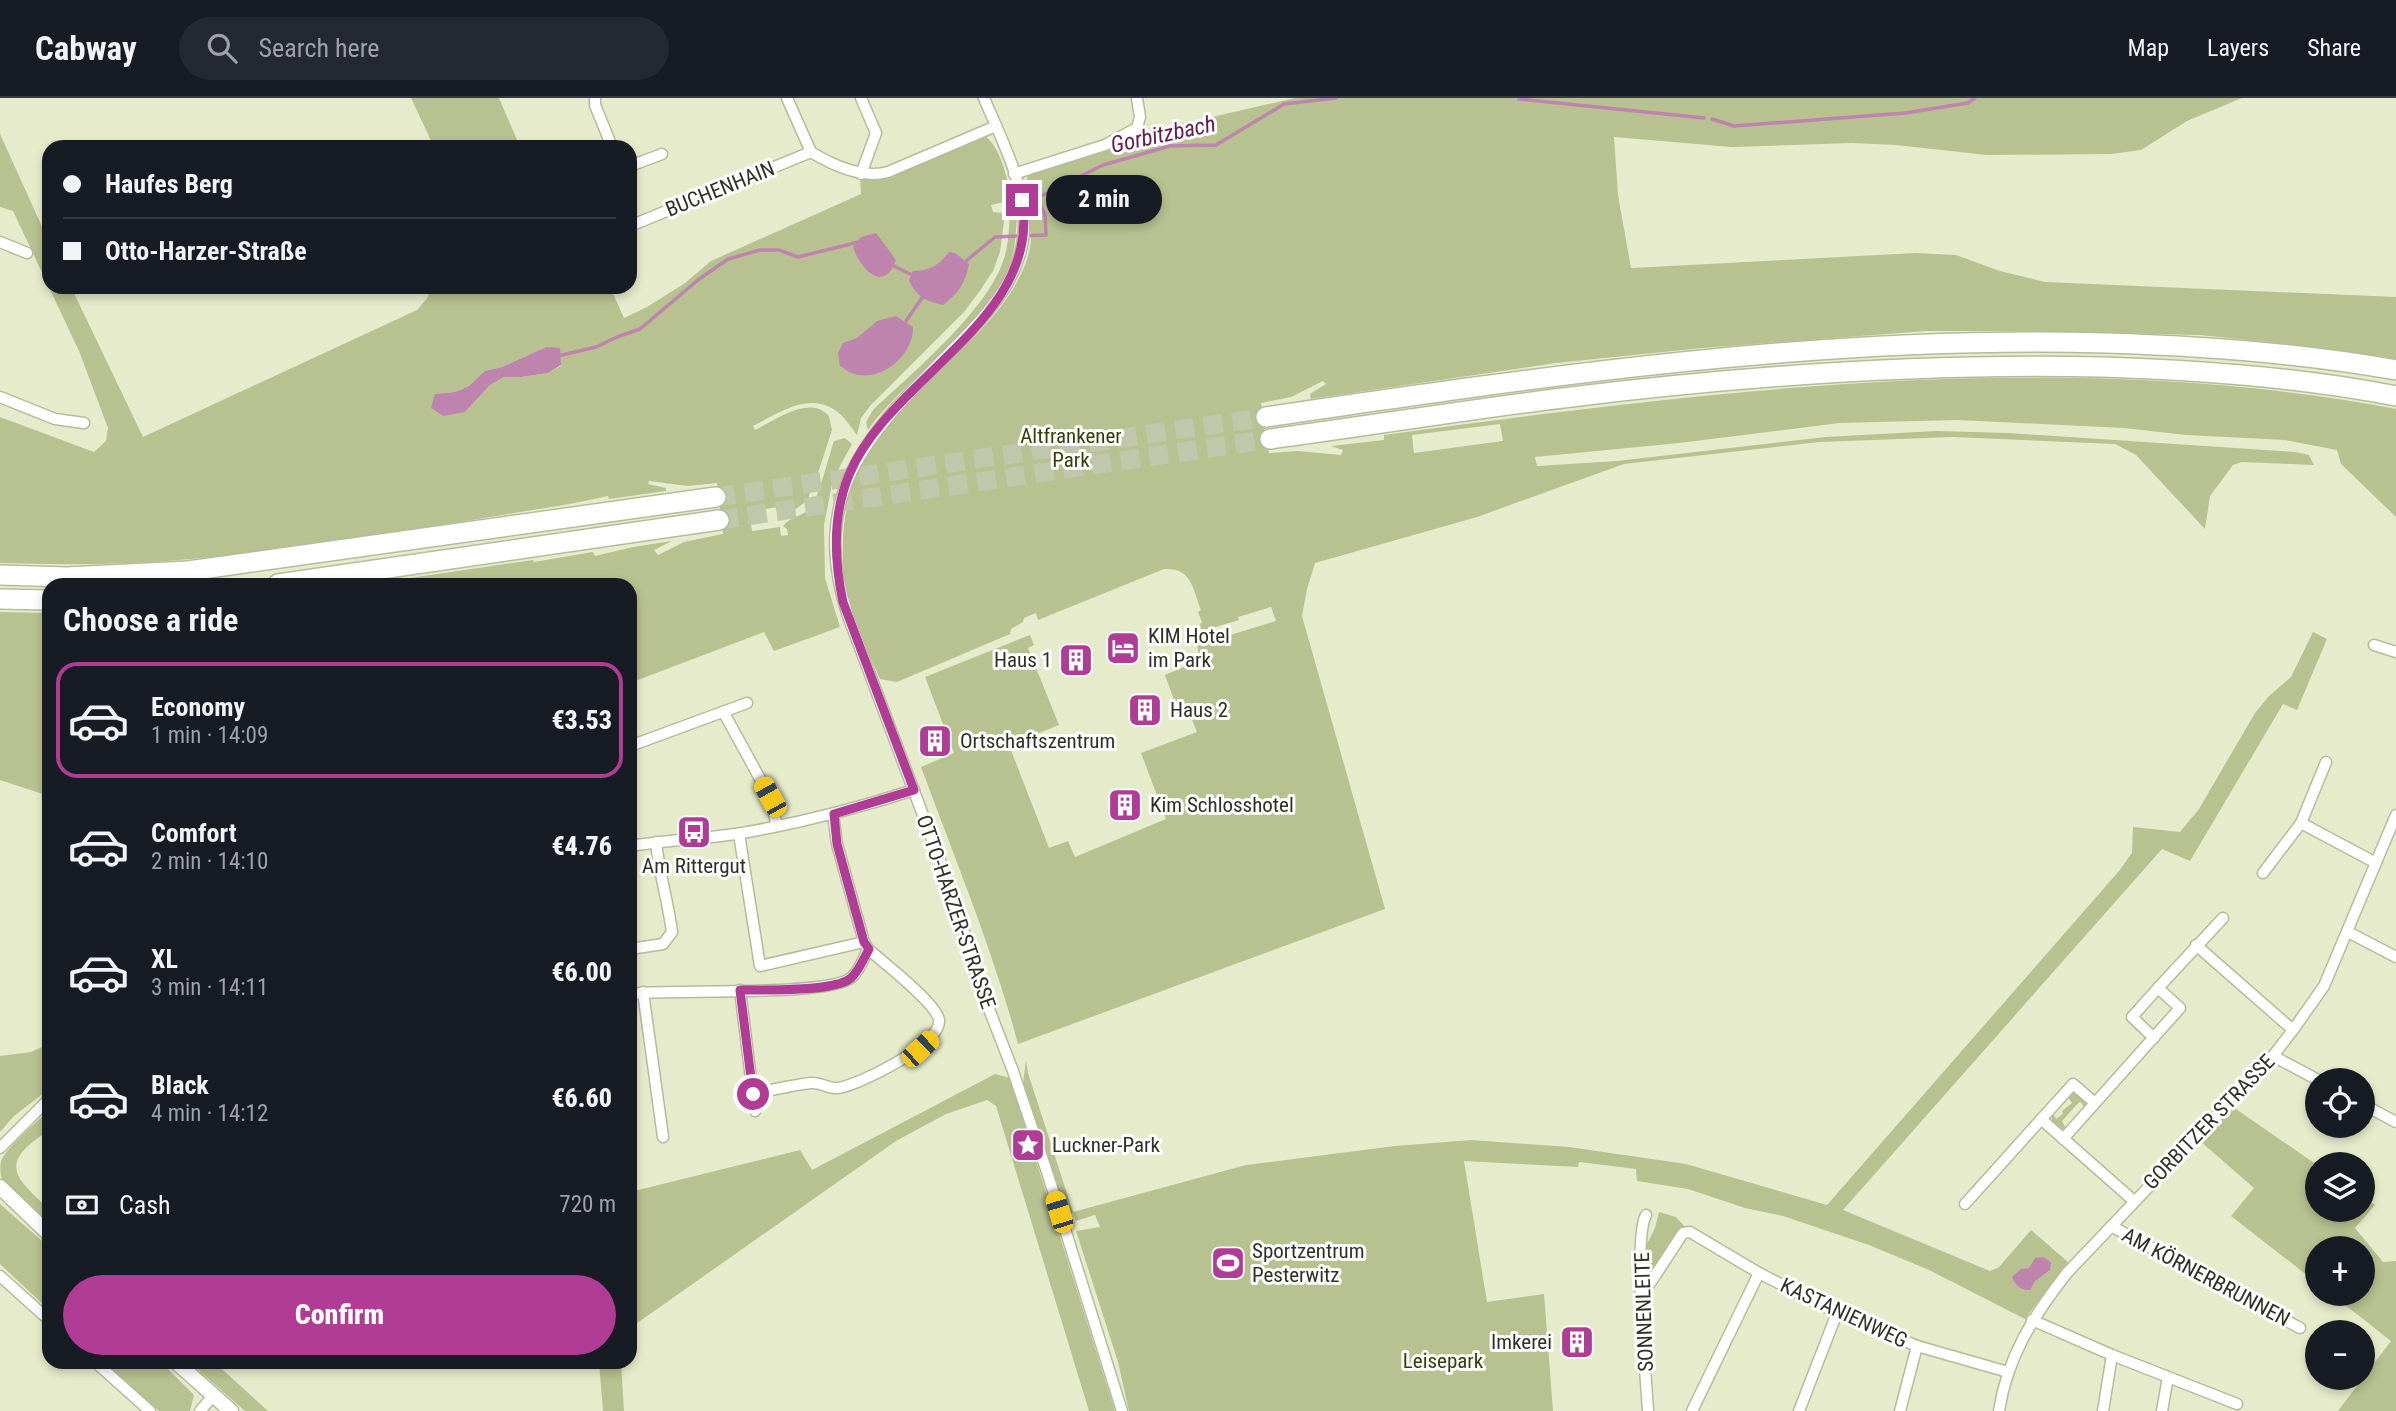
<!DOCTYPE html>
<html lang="en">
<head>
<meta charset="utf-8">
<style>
	body { margin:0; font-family:"Roboto Condensed",sans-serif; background:#242831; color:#f1f3f6; height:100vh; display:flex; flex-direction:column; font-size:26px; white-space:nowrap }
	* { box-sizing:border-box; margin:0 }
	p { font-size:23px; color:#9ea1a6 }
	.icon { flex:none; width:38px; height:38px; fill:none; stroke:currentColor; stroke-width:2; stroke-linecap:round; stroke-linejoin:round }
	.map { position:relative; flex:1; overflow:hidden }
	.drawer { position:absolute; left:42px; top:480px; width:595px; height:791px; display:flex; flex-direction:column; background:#171b24; border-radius:21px; box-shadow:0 4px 10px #0003 }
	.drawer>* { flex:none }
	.top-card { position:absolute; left:42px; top:42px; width:595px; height:154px; border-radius:21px; box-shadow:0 4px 10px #0003; display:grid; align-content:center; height:154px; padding:0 21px; background:#171b24 }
	.controls { position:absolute; left:2305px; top:970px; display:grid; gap:14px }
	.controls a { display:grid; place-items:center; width:70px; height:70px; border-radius:50%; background:#171b24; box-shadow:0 4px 10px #0003; font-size:35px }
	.end { position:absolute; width:32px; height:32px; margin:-16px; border:9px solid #b03c95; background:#fff; box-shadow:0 0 0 4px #fff }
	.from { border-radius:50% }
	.bubble { position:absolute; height:49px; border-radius:24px; background:#171b24; box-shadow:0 4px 10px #0003; font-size:23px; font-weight:800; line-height:49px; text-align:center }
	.car { position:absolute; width:21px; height:42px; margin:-21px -10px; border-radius:9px; box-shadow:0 0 5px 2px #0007; background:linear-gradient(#f5c518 24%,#345 0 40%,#f5c518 0 76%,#345 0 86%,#f5c518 0) }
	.top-card b { display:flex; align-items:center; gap:24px; height:66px; font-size:26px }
	.top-card b+b { border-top:2px solid #363941 }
	.top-card i { width:18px; height:18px; background:#f1f3f6 }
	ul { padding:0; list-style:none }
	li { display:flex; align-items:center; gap:21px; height:116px; margin:0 14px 10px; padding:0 7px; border:4px solid transparent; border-radius:21px }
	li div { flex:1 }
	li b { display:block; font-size:26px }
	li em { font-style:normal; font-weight:800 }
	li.current { border-color:#b03c95 }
	li>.icon { width:63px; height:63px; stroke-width:1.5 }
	h2 { padding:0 21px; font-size:32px; line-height:84px }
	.pay { display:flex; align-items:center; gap:18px; height:77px; padding:0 21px; font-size:26px }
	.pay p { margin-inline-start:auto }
	.action { display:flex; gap:14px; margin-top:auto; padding:14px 21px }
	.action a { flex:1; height:80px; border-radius:42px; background:#b03c95; color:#fff; font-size:28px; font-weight:800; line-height:80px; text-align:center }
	header { display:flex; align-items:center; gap:42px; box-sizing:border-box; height:98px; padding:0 35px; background:#171b24; border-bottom:2px solid #363941 }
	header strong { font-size:33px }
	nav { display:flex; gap:38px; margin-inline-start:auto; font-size:24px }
	.search { width:490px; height:63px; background:#242831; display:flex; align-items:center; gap:18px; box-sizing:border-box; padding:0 24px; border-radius:38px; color:#9ea1a6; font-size:26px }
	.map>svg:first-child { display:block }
	.green { fill:#b8c190; fill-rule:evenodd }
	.water { fill:#be84ad }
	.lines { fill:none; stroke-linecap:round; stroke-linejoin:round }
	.stream { stroke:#be84ad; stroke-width:3.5 }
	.highway-tunnel { stroke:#c1c7aa; stroke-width:19; stroke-dasharray:19 10; stroke-linecap:butt }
	.street-casing { stroke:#b5bc9b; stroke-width:13 }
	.secondary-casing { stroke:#b5bc9b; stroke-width:17 }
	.highway-casing { stroke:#b5bc9b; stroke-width:22 }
	.street { stroke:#fff; stroke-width:10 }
	.secondary { stroke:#fff; stroke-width:14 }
	.highway { stroke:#fff; stroke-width:19 }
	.route { stroke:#b03c95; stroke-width:9 }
	.labels { text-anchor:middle; stroke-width:6; stroke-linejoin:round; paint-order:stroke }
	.street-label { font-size:21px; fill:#2e3124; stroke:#fff }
	.park-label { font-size:21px; fill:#373e0a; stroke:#fff }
	.poi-label { font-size:21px; fill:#2e3124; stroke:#fff; text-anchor:start }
	.water-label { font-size:23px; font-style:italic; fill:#611c52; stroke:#fff }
</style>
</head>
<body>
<header>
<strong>Cabway</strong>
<div class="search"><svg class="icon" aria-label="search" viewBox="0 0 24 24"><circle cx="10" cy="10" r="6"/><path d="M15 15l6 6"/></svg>Search here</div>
<nav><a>Map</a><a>Layers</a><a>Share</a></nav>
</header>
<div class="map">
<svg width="2396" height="1313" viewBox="0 0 2396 1313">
	<rect width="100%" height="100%" fill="#e6eccb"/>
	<g class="green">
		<polygon points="411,0 499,0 520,49 434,49"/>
		<path d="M1295,0H2242L2187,23L2141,52L2111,56L1987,57L1896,47L1852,45L1732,49L1614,39L1618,97L1631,170L1916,155L1956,157L2000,173L2045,184L2396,199V261L2305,248L2200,237L2013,233H1926L1702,250L1556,265L1311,301L1310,296L1326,286L1323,283L1291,299L1261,305L1269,355L1298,353L1341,357L1343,352L1331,348L1384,342V337C1716,292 2064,248 2396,311V419L2341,366L2337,352L2285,342L2186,337L2124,330L1957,322L1839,325L1679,345L1535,359L1537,368L1617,363L1825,339L1936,333L2008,335L2296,354L2309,357L2314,367L2242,364L2233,367L2210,398L2205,431L2136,357L2115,346L1953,339L1819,344L1624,366L1477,419L1315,465L1307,491L1302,518L1385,811L1018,946C993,852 955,761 921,669L954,655L925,579L1030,537L1034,547L1028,550L1059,627L1009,647L1049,750L1068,743L1075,759L1166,721L1141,655L1197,634L1188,612L1179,616L1165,577L1200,562L1197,547L1276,523L1271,509L1238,519L1239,522L1202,533L1200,526L1202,524L1198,514L1201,512C1192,489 1192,470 1164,471L1038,522L1036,515L1024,520L1023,524L1011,531L1010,536L897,584L880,581C869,556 855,529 848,502C838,459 841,395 867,357C887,325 913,299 940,273C967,245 998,219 1017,184C1024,171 1031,155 1031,139C1030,123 1021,88 1029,76L1168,29ZM1500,326L1503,343L1414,355L1412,337Z"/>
		<path d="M0,36L49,144V189H71L143,339L417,212L428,199L430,189H610L624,220L647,209L685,185L711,163L861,96L860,79L984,37C1002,51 1006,78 1011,99L1009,103L991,107L993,114L1005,115L1000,154L993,173L979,194L964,214L870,308L861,320L857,337C851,329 844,318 835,312C807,294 779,315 753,328L755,332C775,322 810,296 829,318L832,332L819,372L807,403L794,412L779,409L749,413L752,433L780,429L781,438L788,437L787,431L783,428C791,418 803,419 811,409C819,398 829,358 834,343L845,340L852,346L833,381L824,427L825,480L840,529L774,553L764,534L630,585V486H369L533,462L534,464L593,454L595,458L633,449L672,443L654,452L658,457L684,444L723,436L717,385L688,388L649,383L648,386L666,390V393L609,401L608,398L570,406C444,426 318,450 191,461C127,467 64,467 0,465V319L94,354L106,343L108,330L79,253L13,113L0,109ZM546,249L561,268L548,275L521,279H504L490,287L465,314L436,296L455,294L469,288L486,273L502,269Z"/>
		<path d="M1012,113L1017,116C1016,130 1016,145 1012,159C995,223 906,278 868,332L866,324L873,312C913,274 991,210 1005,157C1009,143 1009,128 1010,114Z"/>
		<polygon points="0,514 49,515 49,698 0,682"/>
		<polygon points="2313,534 2327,541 2297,612 2283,606 2190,763 2162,751 1843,1112 1990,1173 1999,1169 2031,1132 2068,1164 2025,1221 1929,1172 1869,1147 1783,1118 1745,1110 1688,1091 1637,1083 1636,1071 1579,1064 1578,1069 1464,1063 1487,1204 1544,1196 1553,1313 1129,1313 1118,1264 1076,1133 1100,1129 1095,1117 1076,1123 1073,1115 1065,1117 1023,986 1026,962 1028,975 1073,1114 1246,1067 1395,1048 1471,1042 1569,1049 1686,1066 1827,1107 2119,773 2132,755 2133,729 2180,734 2199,711 2255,615 2268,599 2291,579"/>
		<polygon points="49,946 49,991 14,1018 0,1034 0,958 31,954"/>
		<polygon points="995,976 1010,980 1115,1313 1089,1313 996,1008 987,1002 946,1016 896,1043 630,1230 630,1094 800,1052 812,1072"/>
		<polygon points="2072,993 2075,993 2087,1004 2085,1011 2081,1004 2078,1005 2062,1023 2066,1031 2060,1031 2052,1025 2052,1013 2056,1021 2063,1016 2062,1013 2072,1005 2067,997"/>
		<polygon points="2233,1009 2317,1067 2317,1111 2362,1111 2363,1098 2375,1107 2355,1130 2383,1164 2396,1163 2396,1313 2338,1313 2391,1243 2330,1195 2362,1195 2362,1150 2317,1150 2317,1185 2231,1118 2254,1090 2200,1043"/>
		<path d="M49,1013V1032C0,1065 11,1076 49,1111V1129L4,1085C0,1079 0,1070 1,1063C6,1050 37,1023 49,1013Z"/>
		<polygon points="0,1106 49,1149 49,1212 0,1166"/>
		<polygon points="1659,1114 1676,1119 1687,1131 1650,1178 1647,1175 1646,1148 1655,1130"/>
		<polygon points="104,1264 161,1264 194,1297 190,1313 159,1313"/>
		<polygon points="189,1264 214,1264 268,1313 245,1313"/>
		<polygon points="599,1264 621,1264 624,1313 603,1313"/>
	</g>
	<g class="water">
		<path d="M876,135L896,162C883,197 860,170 853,149L861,139Z"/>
		<path d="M949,154L955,155L969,166C966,184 958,196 943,207C926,203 916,199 909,182L913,173C931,172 938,168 949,154Z"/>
		<path d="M896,218L913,229C914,258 878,288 849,274C846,272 843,270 840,268L838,255L843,245L857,240L877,223Z"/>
		<polygon points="546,249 560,250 561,267 548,275 521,279 504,279 490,287 465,314 443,318 431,310 435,296 455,294 469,288 485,273 502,269"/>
		<path d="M2042,1159L2047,1161L2051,1165L2050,1172L2035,1183L2030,1192C2020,1192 2016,1188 2012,1179L2021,1171L2029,1170L2035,1160Z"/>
	</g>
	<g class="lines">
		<g class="stream">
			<polyline points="1519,1 1704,20"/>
			<polyline points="1712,21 1734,28 1905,15 1968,5 1975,0"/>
			<polyline points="966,163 995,139 1046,137 1045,117 1037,100 1103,67 1170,48 1216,47 1284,6 1336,0"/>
			<polyline points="890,166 912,177"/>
			<polyline points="906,223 922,200"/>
			<polyline points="558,258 596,249 617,239 640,231 698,182 728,161 760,152 779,152 798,159 859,144"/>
		</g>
		<g class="highway-tunnel">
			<polyline points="716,399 1266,319"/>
			<polyline points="719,422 1270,341"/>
		</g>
		<g class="street-casing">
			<g id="street">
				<polyline points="595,0 595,7 612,49"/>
				<path d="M787,0L811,54C832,67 863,81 888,74L996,28"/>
				<path d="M984,0C1002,43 1030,94 1023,142C1017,183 988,215 960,244C877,328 805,388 848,518L950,789L987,906L1013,973L1048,1077L1122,1313"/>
				<polyline points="630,68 662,56"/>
				<polyline points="861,76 876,35 861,0"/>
				<polyline points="1014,76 1105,47 1137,30 1140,19 1137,0"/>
				<polyline points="630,128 811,54"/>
				<polyline points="0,144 27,155"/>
				<polyline points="0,299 55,321 84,325"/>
				<polyline points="2374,547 2396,554"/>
				<polyline points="724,615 770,699 777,728"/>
				<polyline points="630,648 747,605"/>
				<polyline points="2301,725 2326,664"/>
				<polyline points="739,736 760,868 864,844"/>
				<path d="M630,748C667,742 705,741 742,735C800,725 858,710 914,692"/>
				<polyline points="2263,775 2301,725 2376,765"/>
				<polyline points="2348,834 2396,859"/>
				<polyline points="2196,847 2293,932"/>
				<path d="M630,851L663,846L672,834C668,803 659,775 656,744"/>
				<polyline points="740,892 755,1013"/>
				<polyline points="643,894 663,1039"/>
				<path d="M630,896C669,891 831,899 852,879C860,872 864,860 868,851"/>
				<polyline points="2154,940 2132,919 2158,890"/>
				<polyline points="2273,958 2318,982"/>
				<path d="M753,996C772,992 792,987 811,985C820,984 829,991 837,990C858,988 942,946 939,922C937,906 883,864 868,851L864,844L837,746L833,716"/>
				<polyline points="2362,1006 2396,1024"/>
				<polyline points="2041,1021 2134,1103"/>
				<polyline points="2063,1041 2180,910 2158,890 2223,820"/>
				<polyline points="0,1050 49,1001"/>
				<polyline points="1965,1106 2073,986 2095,1005"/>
				<path d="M1646,1117C1633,1140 1646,1278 1648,1313"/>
				<polyline points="2111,1128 2300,1230"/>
				<polyline points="0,1178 49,1222"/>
				<polyline points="1642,1191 1651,1184 1683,1135 1690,1134 1759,1175 1837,1215 1917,1248 2008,1274"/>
				<polyline points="2032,1222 2112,1257 2237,1306"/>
				<polyline points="95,1264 150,1313"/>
				<polyline points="200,1313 213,1298"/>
				<polyline points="1692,1313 1759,1175"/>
				<polyline points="1799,1313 1837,1215"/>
				<polyline points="1900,1313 1917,1248"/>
				<path d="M1999,1313C2007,1259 2034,1217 2067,1175L2273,958L2293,932L2324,888L2396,717"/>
				<polyline points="2103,1313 2112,1257"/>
				<polyline points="2162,1313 2168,1279"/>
			</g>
		</g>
		<g class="secondary-casing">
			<g id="secondary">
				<polyline points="0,1089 49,1136"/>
				<polyline points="176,1264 231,1313"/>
			</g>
		</g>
		<g class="highway-casing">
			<g id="highway">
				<path d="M1266,319C1544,278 1824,237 2106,245C2203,248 2301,255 2396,272"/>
				<path d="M1270,341C1367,328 1465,312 1563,300C1741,278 1922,265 2102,269C2200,272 2299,279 2396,298"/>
				<polyline points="0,477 67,479 188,473 716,399"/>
				<polyline points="278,486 719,422"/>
				<polyline points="0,501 49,502"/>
			</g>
		</g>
		<use href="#street" class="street"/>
		<use href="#secondary" class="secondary"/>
		<use href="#highway" class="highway"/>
	</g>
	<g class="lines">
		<path class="route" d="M753,996L740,892C763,892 835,894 851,880C859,873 864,860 869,851L864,844L837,746L834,716L914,692L843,504C834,462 832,418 849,377C889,279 1043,221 1022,102"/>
	</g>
	<defs>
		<g id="hotel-square" transform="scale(1.75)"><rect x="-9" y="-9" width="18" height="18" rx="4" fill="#b03c95" stroke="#fff"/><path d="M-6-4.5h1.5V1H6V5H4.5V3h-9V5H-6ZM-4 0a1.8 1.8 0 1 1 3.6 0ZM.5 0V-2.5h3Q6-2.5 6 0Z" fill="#fff"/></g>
		<g id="building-square" transform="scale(1.75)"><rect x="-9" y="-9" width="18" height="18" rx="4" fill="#b03c95" stroke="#fff"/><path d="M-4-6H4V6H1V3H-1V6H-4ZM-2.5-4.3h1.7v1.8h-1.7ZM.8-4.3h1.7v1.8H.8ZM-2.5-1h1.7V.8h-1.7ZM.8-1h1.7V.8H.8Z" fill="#fff"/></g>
		<g id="bus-square" transform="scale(1.75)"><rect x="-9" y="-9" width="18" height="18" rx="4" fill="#b03c95" stroke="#fff"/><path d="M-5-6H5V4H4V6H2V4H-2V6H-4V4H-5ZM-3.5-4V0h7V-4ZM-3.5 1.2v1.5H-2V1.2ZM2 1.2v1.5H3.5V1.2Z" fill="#fff"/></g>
		<g id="sight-square" transform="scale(1.75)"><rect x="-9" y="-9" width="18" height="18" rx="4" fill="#b03c95" stroke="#fff"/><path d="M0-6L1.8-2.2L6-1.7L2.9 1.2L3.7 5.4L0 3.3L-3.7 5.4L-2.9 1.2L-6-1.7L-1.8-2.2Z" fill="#fff"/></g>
		<g id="stadium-square" transform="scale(1.75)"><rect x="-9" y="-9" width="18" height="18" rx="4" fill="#b03c95" stroke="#fff"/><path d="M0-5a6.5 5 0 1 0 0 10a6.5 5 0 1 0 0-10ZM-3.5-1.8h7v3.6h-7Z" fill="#fff"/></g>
	</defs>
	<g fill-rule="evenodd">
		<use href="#hotel-square" x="1123" y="550"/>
		<use href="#building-square" x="1076" y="562"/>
		<use href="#building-square" x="1145" y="612"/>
		<use href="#building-square" x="935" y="643"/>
		<use href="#building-square" x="1125" y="707"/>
		<use href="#bus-square" x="694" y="734"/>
		<use href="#sight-square" x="1028" y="1047"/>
		<use href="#stadium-square" x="1228" y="1165"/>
		<use href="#building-square" x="1577" y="1244"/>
	</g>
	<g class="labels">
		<g class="street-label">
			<text transform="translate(720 91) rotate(-22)" y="7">BUCHENHAIN</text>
			<text transform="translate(956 814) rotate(71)" y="7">OTTO-HARZER-STRASSE</text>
			<text transform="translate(2209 1024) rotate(-46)" y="7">GORBITZER STRASSE</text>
			<text transform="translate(2206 1179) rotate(28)" y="7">AM KÖRNERBRUNNEN</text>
			<text transform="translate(1644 1214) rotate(-92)" y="7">SONNENLEITE</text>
			<text transform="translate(1844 1215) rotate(25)" y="7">KASTANIENWEG</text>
		</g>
		<g class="park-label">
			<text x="1071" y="345">Altfrankener<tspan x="1071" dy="24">Park</tspan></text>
			<text x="1443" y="1270">Leisepark</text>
		</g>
		<g class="poi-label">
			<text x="1148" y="545">KIM Hotel<tspan x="1148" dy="24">im Park</tspan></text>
			<text x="1052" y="569" text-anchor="end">Haus 1</text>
			<text x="1170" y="619">Haus 2</text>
			<text x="960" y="650">Ortschaftszentrum</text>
			<text x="1150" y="714">Kim Schlosshotel</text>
			<text x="694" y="775" text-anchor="middle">Am Rittergut</text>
			<text x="1052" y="1054">Luckner-Park</text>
			<text x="1252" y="1160">Sportzentrum<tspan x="1252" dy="24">Pesterwitz</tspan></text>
			<text x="1552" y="1251" text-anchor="end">Imkerei</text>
		</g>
		<g class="water-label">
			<text transform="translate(1163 36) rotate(-12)" y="8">Gorbitzbach</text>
		</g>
	</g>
</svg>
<div class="controls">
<a><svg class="icon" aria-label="locate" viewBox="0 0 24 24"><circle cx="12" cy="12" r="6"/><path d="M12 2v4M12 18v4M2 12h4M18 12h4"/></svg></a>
<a><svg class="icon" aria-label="layers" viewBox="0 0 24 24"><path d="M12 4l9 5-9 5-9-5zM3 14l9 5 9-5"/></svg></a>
<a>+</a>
<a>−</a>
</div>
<i class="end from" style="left:753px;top:996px"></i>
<i class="end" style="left:1022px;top:102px"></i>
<div class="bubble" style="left:1046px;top:77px;width:116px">2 min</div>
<i class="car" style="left:770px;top:699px;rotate:331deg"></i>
<i class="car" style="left:920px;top:951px;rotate:47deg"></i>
<i class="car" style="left:1059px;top:1114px;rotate:343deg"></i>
<div class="top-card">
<b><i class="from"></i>Haufes Berg</b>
<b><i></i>Otto-Harzer-Straße</b>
</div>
<section class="drawer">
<h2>Choose a ride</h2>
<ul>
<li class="current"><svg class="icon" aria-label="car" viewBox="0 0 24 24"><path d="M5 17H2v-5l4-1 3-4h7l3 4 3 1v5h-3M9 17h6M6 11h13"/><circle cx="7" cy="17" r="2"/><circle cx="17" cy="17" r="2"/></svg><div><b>Economy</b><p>1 min · 14:09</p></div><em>€3.53</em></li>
<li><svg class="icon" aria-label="car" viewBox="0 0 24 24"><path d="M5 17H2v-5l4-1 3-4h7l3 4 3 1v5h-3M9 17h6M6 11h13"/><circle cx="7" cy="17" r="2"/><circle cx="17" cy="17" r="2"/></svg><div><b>Comfort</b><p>2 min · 14:10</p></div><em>€4.76</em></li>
<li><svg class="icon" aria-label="car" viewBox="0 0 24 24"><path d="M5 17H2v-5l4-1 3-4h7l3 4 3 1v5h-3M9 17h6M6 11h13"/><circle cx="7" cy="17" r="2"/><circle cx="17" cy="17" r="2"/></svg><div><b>XL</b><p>3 min · 14:11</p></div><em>€6.00</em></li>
<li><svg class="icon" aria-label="car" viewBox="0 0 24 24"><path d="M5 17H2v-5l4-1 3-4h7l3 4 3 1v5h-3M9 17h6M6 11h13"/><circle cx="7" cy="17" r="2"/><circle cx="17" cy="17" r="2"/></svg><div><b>Black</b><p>4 min · 14:12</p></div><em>€6.60</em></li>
</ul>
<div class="pay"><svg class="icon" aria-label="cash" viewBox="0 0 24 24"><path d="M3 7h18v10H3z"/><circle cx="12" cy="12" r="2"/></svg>Cash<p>720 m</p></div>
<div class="action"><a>Confirm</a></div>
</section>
</div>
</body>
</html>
